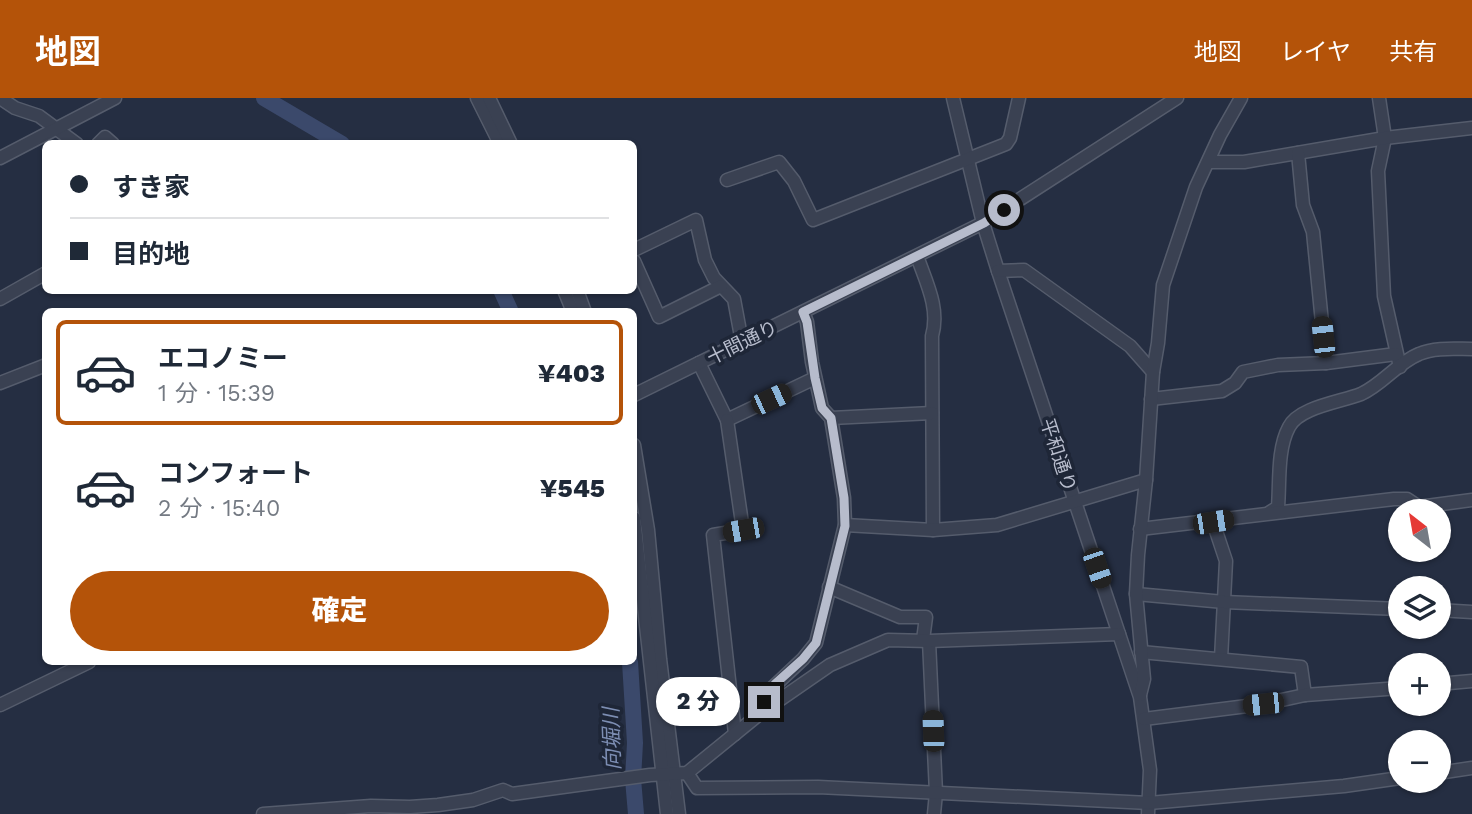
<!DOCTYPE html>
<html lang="ja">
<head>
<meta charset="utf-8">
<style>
	body { margin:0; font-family:"Work Sans","Noto Sans JP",sans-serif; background:#f6f6f7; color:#1f2937; height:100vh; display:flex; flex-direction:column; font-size:26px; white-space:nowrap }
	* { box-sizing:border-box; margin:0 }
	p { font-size:23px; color:#747a83 }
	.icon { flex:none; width:38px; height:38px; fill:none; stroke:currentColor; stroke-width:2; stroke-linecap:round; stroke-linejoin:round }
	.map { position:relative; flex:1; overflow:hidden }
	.drawer { position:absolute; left:42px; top:210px; width:595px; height:357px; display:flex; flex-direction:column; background:#fff; border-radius:10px; box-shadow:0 2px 5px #0004 }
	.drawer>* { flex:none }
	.hud { position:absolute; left:42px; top:42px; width:595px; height:154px; border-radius:10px; box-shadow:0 2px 5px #0004; display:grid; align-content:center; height:154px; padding:0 28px; background:#fff }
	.needle { width:46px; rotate:329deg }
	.tools { position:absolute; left:1388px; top:401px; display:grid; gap:14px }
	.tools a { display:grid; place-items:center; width:63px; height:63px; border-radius:50%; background:#fff; box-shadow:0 2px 5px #0004; font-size:35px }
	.end { position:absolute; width:32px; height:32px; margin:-16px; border:9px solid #b7bccc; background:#111; box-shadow:0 0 0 4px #111 }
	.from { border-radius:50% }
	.bubble { position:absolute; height:49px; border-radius:24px; background:#fff; box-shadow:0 2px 5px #0004; font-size:23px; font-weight:800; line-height:49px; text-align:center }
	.car { position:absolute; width:21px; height:42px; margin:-21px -10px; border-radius:9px; box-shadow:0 0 5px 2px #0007; background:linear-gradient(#222 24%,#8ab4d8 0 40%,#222 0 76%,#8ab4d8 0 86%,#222 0) }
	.hud b { display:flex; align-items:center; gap:24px; height:66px; font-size:26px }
	.hud b+b { border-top:2px solid #e0e1e3 }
	.hud i { width:18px; height:18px; background:#1f2937 }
	ul { padding:12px 0 0; list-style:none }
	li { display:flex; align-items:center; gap:21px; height:105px; margin:0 14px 10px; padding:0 14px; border:4px solid transparent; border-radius:10px }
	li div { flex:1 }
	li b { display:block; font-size:26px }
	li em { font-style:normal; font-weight:800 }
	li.on { border-color:#b45309 }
	li>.icon { width:63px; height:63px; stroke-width:1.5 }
	.button { display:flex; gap:14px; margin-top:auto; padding:14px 28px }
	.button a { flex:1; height:80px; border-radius:42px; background:#b45309; color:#fff; font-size:28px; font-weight:800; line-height:80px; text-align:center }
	header { display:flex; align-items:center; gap:42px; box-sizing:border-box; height:98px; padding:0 35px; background:#b45309; color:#fff }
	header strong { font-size:33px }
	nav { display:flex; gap:38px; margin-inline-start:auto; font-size:24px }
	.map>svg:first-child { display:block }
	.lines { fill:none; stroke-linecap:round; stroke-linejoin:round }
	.river { stroke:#3b496b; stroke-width:16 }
	.minor-casing { stroke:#555c6c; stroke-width:15 }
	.minor { stroke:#3a4152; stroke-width:12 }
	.route { stroke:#b7bccc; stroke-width:9 }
	.labels { text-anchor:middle; stroke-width:7; stroke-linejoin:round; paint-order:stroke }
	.street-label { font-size:19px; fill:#b7bccc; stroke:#1e2637 }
	.water-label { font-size:21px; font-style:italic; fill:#7d8eb3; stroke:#1e2637 }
</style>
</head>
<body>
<header>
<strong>地図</strong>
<nav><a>地図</a><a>レイヤ</a><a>共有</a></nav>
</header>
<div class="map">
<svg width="1472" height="716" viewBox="0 0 1472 716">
	<rect width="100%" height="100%" fill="#252e42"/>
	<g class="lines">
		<g class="river">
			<polyline points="264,0 342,46"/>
			<polyline points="501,192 511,214"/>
			<polyline points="630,564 635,645 633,681 636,716"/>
		</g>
		<g class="minor-casing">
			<g id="minor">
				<polyline points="0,0 15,10 39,18 77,46"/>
				<polyline points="477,0 500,46"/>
				<polyline points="489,0 511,46"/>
				<polyline points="953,0 983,125 998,173 1140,599 1150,672 1148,716"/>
				<polyline points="1379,0 1385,40 1378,73 1384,198 1400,269"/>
				<polyline points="98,46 105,39 113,46"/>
				<polyline points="0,60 115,0"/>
				<polyline points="1208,64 1244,64 1385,40 1472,30"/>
				<polyline points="727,82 779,64 794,83 813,122 1006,46 1010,40 1019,0"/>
				<polyline points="634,152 696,122 705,162 714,180 734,201 742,244"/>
				<path d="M917,158C926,184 940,210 932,238L933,432"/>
				<polyline points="634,163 659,219 721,188"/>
				<polyline points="998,173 1024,172 1130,248 1153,274"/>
				<polyline points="564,192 573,214"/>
				<polyline points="577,192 585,214"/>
				<polyline points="0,201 46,175"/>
				<polyline points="699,265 727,322 815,280"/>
				<polyline points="1326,265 1396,256"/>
				<polyline points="0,285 46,267"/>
				<polyline points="634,297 983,125 1177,0"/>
				<polyline points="1151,301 1222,293 1235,285 1243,274 1278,267 1326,265 1313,134 1303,107 1298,55"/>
				<polyline points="831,320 932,315"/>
				<polyline points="727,322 743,432 713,437 735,636"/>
				<polyline points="634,347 648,432 660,561 679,716"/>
				<path d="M1270,414L1278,409C1280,384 1277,351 1289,329C1299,309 1341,304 1361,296C1383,286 1397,265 1419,256C1435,249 1455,251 1472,251"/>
				<polyline points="634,420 667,716"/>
				<polyline points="1213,424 1226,463 1221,561"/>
				<polyline points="845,427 933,432 997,427 1146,382"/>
				<polyline points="1140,431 1394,401 1407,401 1419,409 1472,402"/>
				<polyline points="829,489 900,519 926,519 923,542"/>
				<polyline points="1136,496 1224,504 1400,511"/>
				<polyline points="1438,512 1472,514"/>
				<polyline points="929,543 936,695 934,716"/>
				<polyline points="1141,554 1301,569 1305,597"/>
				<polyline points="1438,586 1472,583"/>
				<polyline points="1140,597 1144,581 1136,496 1138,457 1146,382 1153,274 1158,245 1163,187 1196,89 1220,37 1241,0"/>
				<polyline points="0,607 89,564"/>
				<polyline points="666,608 731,600"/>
				<polyline points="762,614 769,593 803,561 816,545 845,427 844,400 831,320 822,310 812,264 807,224 803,214"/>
				<polyline points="1144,621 1263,606 1305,597 1400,590"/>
				<polyline points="687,675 697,690 818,689 1149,705 1344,688 1400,680"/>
				<polyline points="1438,675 1472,670"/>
				<polyline points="263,716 371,708 410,709 438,707 473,702 503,692 512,696 650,677 687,675 762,614 830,567 888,542 929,543 1119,536"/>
			</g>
		</g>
		<use href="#minor" class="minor"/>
	</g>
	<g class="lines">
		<polyline class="route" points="764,604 775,586 803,561 816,545 845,428 844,400 831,320 822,310 815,280 807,224 803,214 984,125 1004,112"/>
	</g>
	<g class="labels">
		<g class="street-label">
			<text transform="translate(742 244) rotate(-26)" y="7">十間通り</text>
			<text transform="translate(1059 357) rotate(72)" y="7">平和通り</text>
		</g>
		<g class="water-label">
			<text transform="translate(612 641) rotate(-92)" y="7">向堀川</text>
		</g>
	</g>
</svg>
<div class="tools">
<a><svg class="needle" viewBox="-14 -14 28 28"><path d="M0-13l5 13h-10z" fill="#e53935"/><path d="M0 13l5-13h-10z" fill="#747a83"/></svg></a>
<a><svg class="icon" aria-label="layers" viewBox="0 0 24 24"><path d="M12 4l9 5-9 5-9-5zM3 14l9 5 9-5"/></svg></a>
<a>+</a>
<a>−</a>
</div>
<i class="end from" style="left:1004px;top:112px"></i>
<i class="end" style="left:764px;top:604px"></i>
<div class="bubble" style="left:656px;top:579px;width:84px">2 分</div>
<i class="car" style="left:1323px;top:239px;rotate:354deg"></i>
<i class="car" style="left:771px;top:301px;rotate:65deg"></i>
<i class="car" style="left:1213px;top:424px;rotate:81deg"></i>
<i class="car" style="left:743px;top:432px;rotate:260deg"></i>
<i class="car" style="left:1097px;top:470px;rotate:161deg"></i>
<i class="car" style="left:1263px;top:606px;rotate:264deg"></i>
<i class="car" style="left:933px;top:633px;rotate:358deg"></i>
<div class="hud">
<b><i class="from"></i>すき家</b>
<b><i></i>目的地</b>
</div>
<section class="drawer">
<ul>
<li class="on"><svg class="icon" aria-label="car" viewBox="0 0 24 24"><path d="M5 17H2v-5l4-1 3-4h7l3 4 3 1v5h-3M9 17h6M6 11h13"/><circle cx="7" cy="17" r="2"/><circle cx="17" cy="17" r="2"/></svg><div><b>エコノミー</b><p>1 分 · 15:39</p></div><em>¥403</em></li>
<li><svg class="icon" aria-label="car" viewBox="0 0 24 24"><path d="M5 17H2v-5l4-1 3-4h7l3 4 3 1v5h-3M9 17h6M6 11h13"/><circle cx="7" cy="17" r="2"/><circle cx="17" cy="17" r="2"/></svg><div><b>コンフォート</b><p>2 分 · 15:40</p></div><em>¥545</em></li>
</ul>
<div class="button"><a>確定</a></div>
</section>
</div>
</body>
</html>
